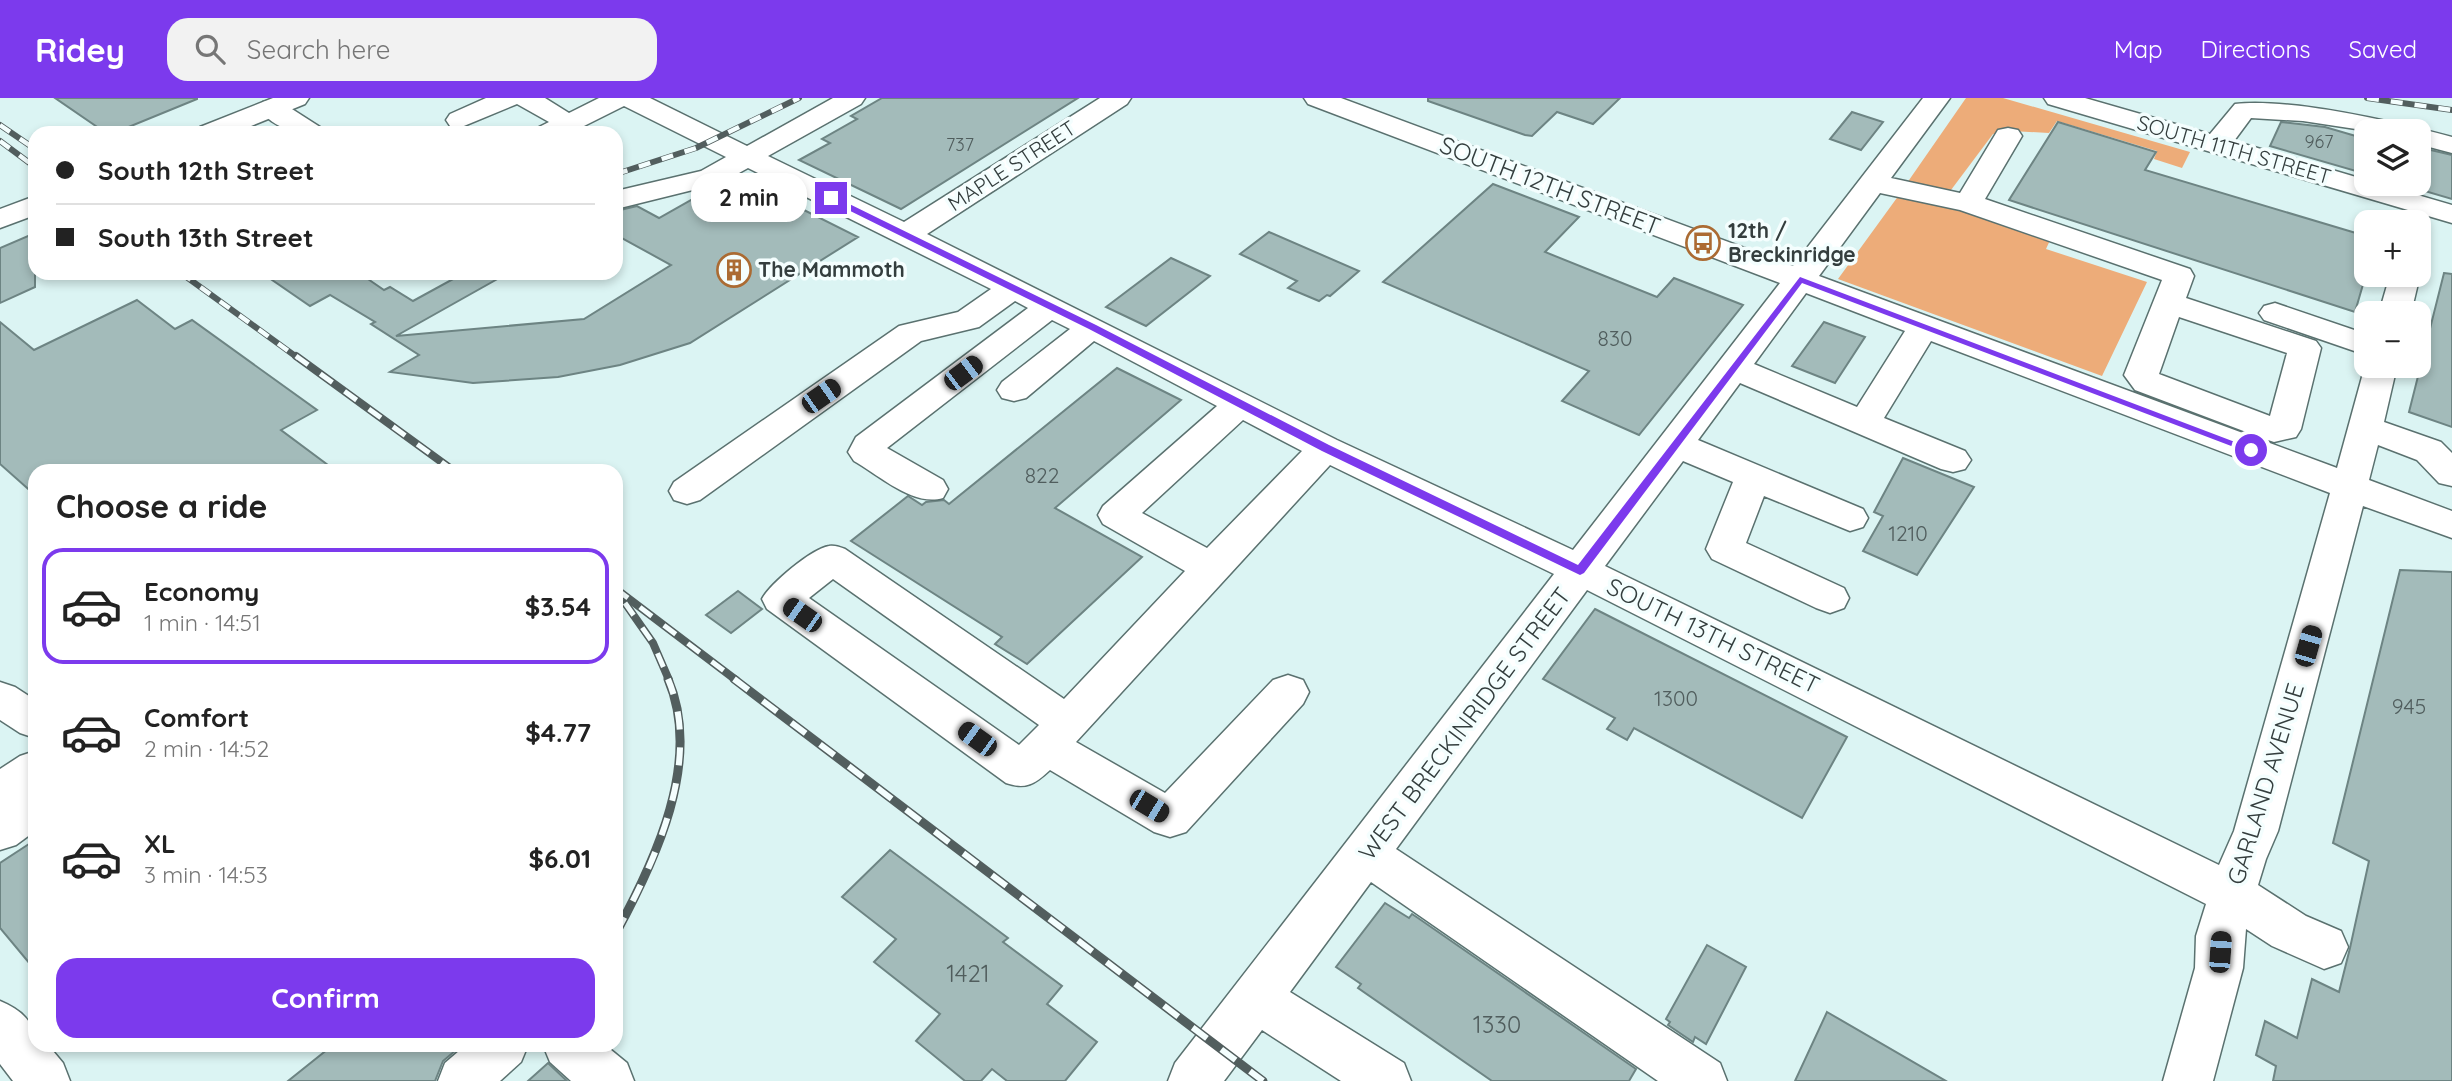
<!DOCTYPE html>
<html lang="en">
<head>
<meta charset="utf-8">
<style>
	body { margin:0; font-family:Quicksand,sans-serif; background:#f2f2f2; color:#222; height:100vh; display:flex; flex-direction:column; font-size:26px; white-space:nowrap }
	* { box-sizing:border-box; margin:0 }
	p { font-size:23px; color:#767676 }
	.icon { flex:none; width:38px; height:38px; fill:none; stroke:currentColor; stroke-width:2; stroke-linecap:round; stroke-linejoin:round }
	.map { position:relative; flex:1; overflow:hidden }
	.side { position:absolute; left:28px; top:366px; width:595px; height:588px; display:flex; flex-direction:column; background:#fff; border-radius:21px; box-shadow:0 4px 10px #0003 }
	.side>* { flex:none }
	.banner { position:absolute; left:28px; top:28px; width:595px; height:154px; border-radius:21px; box-shadow:0 4px 10px #0003; display:grid; align-content:center; height:154px; padding:0 28px; background:#fff }
	.controls { position:absolute; left:2354px; top:21px; display:grid; gap:14px }
	.controls a { display:grid; place-items:center; width:77px; height:77px; border-radius:14px; background:#fff; box-shadow:0 4px 10px #0003; font-size:35px }
	.end { position:absolute; width:32px; height:32px; margin:-16px; border:9px solid #7c3aed; background:#fff; box-shadow:0 0 0 4px #fff }
	.from { border-radius:50% }
	.bubble { position:absolute; height:49px; border-radius:21px; background:#fff; box-shadow:0 4px 10px #0003; font-size:23px; font-weight:700; line-height:49px; text-align:center }
	.car { position:absolute; width:21px; height:42px; margin:-21px -10px; border-radius:9px; box-shadow:0 0 5px 2px #0007; background:linear-gradient(#222 24%,#8ab4d8 0 40%,#222 0 76%,#8ab4d8 0 86%,#222 0) }
	.banner b { display:flex; align-items:center; gap:24px; height:66px; font-size:26px }
	.banner b+b { border-top:2px solid #e0e0e0 }
	.banner i { width:18px; height:18px; background:#222 }
	ul { padding:0; list-style:none }
	li { display:flex; align-items:center; gap:21px; height:116px; margin:0 14px 10px; padding:0 14px; border:4px solid transparent; border-radius:21px }
	li div { flex:1 }
	li b { display:block; font-size:26px }
	li em { font-style:normal; font-weight:700 }
	li.selected { border-color:#7c3aed }
	li>.icon { width:63px; height:63px; stroke-width:1.5 }
	h2 { padding:0 28px; font-size:32px; line-height:84px }
	.button { display:flex; gap:14px; margin-top:auto; padding:14px 28px }
	.button a { flex:1; height:80px; border-radius:21px; background:#7c3aed; color:#fff; font-size:28px; font-weight:700; line-height:80px; text-align:center }
	header { display:flex; align-items:center; gap:42px; box-sizing:border-box; height:98px; padding:0 35px; background:#7c3aed; color:#fff }
	header strong { font-size:33px }
	nav { display:flex; gap:38px; margin-inline-start:auto; font-size:24px }
	.search { width:490px; height:63px; background:#f2f2f2; display:flex; align-items:center; gap:18px; box-sizing:border-box; padding:0 24px; border-radius:21px; color:#767676; font-size:26px }
	.map>svg:first-child { display:block }
	.green { fill:#edac79 }
	.building { fill:#a3bbba; stroke:#6d8483; stroke-width:2 }
	.lines { fill:none; stroke-linecap:round; stroke-linejoin:round }
	.minor-casing { stroke:#5a716f; stroke-width:3 }
	.major-casing { stroke:#5a716f; stroke-width:3 }
	.minor { fill:#fff; fill-rule:evenodd }
	.major { fill:#fff; fill-rule:evenodd }
	.rail-far2-casing { stroke:#525e5e; stroke-width:6 }
	.rail-far1-casing { stroke:#525e5e; stroke-width:8 }
	.rail-casing { stroke:#525e5e; stroke-width:9 }
	.rail-far2 { stroke:#f4fefe; stroke-width:4.5; stroke-dasharray:12; stroke-linecap:butt }
	.rail-far1 { stroke:#f4fefe; stroke-width:5; stroke-dasharray:15; stroke-linecap:butt }
	.rail { stroke:#f4fefe; stroke-width:6; stroke-dasharray:18; stroke-linecap:butt }
	.route { fill:#7c3aed }
	.labels { text-anchor:middle; stroke-width:7; stroke-linejoin:round; paint-order:stroke }
	.far-number-label { font-size:18px; fill:#505d5d }
	.far-street-label { font-size:21px; fill:#343e3e; stroke:#f4fefe }
	.far-poi-label { font-size:21px; font-weight:bold; fill:#343e3e; stroke:#f4fefe; text-anchor:start }
	.number-label { font-size:21px; fill:#505d5d }
	.street-label { font-size:24px; fill:#343e3e; stroke:#f4fefe }
	.near-number-label { font-size:24px; fill:#505d5d }
</style>
</head>
<body>
<header>
<strong>Ridey</strong>
<div class="search"><svg class="icon" aria-label="search" viewBox="0 0 24 24"><circle cx="10" cy="10" r="6"/><path d="M15 15l6 6"/></svg>Search here</div>
<nav><a>Map</a><a>Directions</a><a>Saved</a></nav>
</header>
<div class="map">
<svg width="2452" height="983" viewBox="0 0 2452 983">
	<rect width="100%" height="100%" fill="#dbf4f3"/>
	<g class="green">
		<polygon points="1966,0 2003,0 2190,54 2182,70 2154,61 2157,53 2057,23 2049,35 2011,33 1993,36 1951,92 1907,85"/>
		<polygon points="1899,97 1943,105 2051,140 2046,151 2147,184 2102,278 1838,181"/>
	</g>
	<g class="building">
		<polygon points="55,0 197,0 197,1 114,35 106,35"/>
		<polygon points="882,0 1078,0 901,111 799,62 830,45 822,41 857,21 851,18"/>
		<polygon points="1428,0 1620,0 1593,26 1557,14 1532,38 1525,37 1428,3"/>
		<polygon points="1852,14 1883,24 1861,52 1830,41"/>
		<polygon points="2058,24 2156,54 2145,72 2366,138 2366,176 2355,214 2009,102"/>
		<polygon points="2281,24 2325,29 2366,41 2366,76 2270,48"/>
		<polygon points="2418,49 2452,57 2452,101 2418,91"/>
		<polygon points="1493,86 1579,119 1545,154 1657,199 1674,180 1743,207 1639,337 1562,303 1589,273 1383,184"/>
		<polygon points="732,100 759,113 780,100 858,139 690,245 620,267 558,279 473,285 390,274 419,257 371,226 375,224 330,197 310,208 262,175 373,175 365,179 384,192 390,189 413,203 464,175 508,175 396,238 584,221 671,167 616,137 616,113 637,108 659,120 693,101 714,111"/>
		<polygon points="1269,134 1359,173 1330,198 1327,197 1319,203 1288,190 1297,183 1240,156"/>
		<polygon points="35,135 35,189 0,205 0,150"/>
		<polygon points="1171,160 1210,178 1146,228 1106,209"/>
		<polygon points="2444,175 2452,176 2452,329 2409,314"/>
		<polygon points="137,202 175,231 192,222 317,312 281,332 336,373 35,373 35,397 0,366 0,224 34,252"/>
		<polygon points="1824,224 1865,239 1835,285 1792,268"/>
		<polygon points="1117,270 1181,302 1055,410 1142,459 1027,566 995,546 1002,539 851,443 908,398 922,407 926,404 944,402 949,406"/>
		<polygon points="1903,360 1974,389 1917,477 1863,453 1883,418 1874,414"/>
		<polygon points="2400,472 2452,474 2452,983 2273,983 2276,968 2256,957 2265,923 2297,940 2312,881 2339,894 2350,850 2369,763 2333,745"/>
		<polygon points="738,493 762,511 731,535 706,517"/>
		<polygon points="1595,511 1847,639 1802,720 1634,630 1627,642 1607,631 1615,620 1543,581"/>
		<polygon points="35,742 35,872 0,830 0,765"/>
		<polygon points="890,752 1008,840 1003,844 1062,888 1047,906 1097,944 1065,983 1007,983 992,971 981,983 965,983 916,943 940,916 874,864 896,841 842,799"/>
		<polygon points="1385,805 1409,820 1412,816 1418,820 1636,971 1629,983 1492,983 1358,890 1361,886 1336,869"/>
		<polygon points="1707,847 1746,869 1706,946 1695,939 1693,944 1668,927 1670,924 1666,921"/>
		<polygon points="1827,914 1946,983 1795,983"/>
		<polygon points="333,947 462,947 443,963 435,983 288,983"/>
		<polygon points="548,965 567,983 528,983"/>
	</g>
	<g class="lines">
		<g class="minor-casing">
			<g id="minor">
				<path d="M486,0H545L569,15L599,0H650L747,48L833,0H865L861,6L768,58L904,124L1100,0H1131L1127,6L927,136L1337,342L1573,452L1780,185L1308,6L1304,0H1341L1793,168L1923,0H1950L1891,80L1960,95L1998,32L2008,30L2018,32L2022,38L1985,101L2190,171L2194,178L2186,200L2316,243L2321,250L2301,331L2296,339L2274,344L2262,340L2135,292L2124,277L2162,182L1960,112L1880,95L1819,178L2337,370L2365,268L2366,266L2397,268L2384,324L2441,344L2452,355V388L2439,385L2417,362L2378,347L2369,382L2452,413V440L2363,408L2278,733L2266,761L2258,787L2306,818L2341,833L2348,849L2341,865L2324,871L2272,848L2246,831L2243,870L2213,983H2163L2195,870L2196,838L2206,806L1587,492L1396,751L1720,965L1727,983H1658L1371,784L1290,894L1404,965L1411,983H1341L1262,932L1224,983H1168L1175,965L1554,476L1330,367L1076,644L1165,695L1273,582L1288,577L1303,582L1309,594L1303,606L1186,734L1170,739L1154,734L1050,672C1035,686 1026,692 1006,685L767,511L762,501C770,486 811,451 829,448C834,447 840,449 845,451L1064,601L1185,473L1103,426L1098,417L1103,408L1217,308L1094,243L1026,300L1014,303L1002,300L997,292L1002,284L1070,231L1052,222L887,350L943,382L948,391L943,400C913,409 879,377 854,363L848,354L856,339L1028,210L1015,203L979,229L921,243L700,402L687,406L674,402L669,393L674,384L899,228L958,214L991,191L748,70L721,85L616,111V93L701,73L726,59L624,8L570,35H535L539,29L549,24L517,6L459,30L450,28L446,22L450,16ZM1806,195L1905,233L1857,309L1754,266ZM2179,219L2287,255L2270,318L2159,276ZM1931,243L2330,395L2234,733L2219,767L1605,468L1683,363L1733,384L1706,451L1712,461L1816,510L1830,515L1844,510L1849,500L1844,490L1746,445L1764,398L1850,433L1863,429L1868,420L1863,411L1698,342L1740,285L1941,371L1953,374L1965,371L1971,362L1965,353L1884,320ZM1243,322L1302,353L1207,450L1142,415ZM833,481L1039,627L1019,647L809,500Z"/>
				<path d="M2044,0H2085L2210,36L2235,6C2292,0 2397,24 2452,39V55L2418,46V33H2369L2303,23L2251,20L2234,43L2366,82V86H2380L2452,107V125L2048,6Z"/>
				<path d="M272,2L281,4L320,29L324,35C299,35 274,33 259,10L263,4Z"/>
				<polygon points="2418,174 2420,177 2411,215 2379,215 2390,177 2418,177"/>
				<polygon points="2275,205 2366,236 2366,257 2264,222 2259,215 2264,208"/>
				<polygon points="0,584 15,589 35,602 35,640 20,635 0,622"/>
				<polygon points="35,653 35,733 16,747 0,752 0,671 20,658"/>
				<path d="M0,903C21,912 35,923 35,947H48L63,965L70,983H13L0,966Z"/>
				<polygon points="466,947 528,947 521,964 500,983 438,983 445,965"/>
				<polygon points="543,947 605,947 627,965 634,983 571,983 550,964"/>
			</g>
		</g>
		<g class="major-casing">
			<g id="major">
				<polygon points="273,0 309,0 305,6 234,35 196,35 200,29"/>
				<polygon points="35,98 35,117 0,130 0,111"/>
			</g>
		</g>
		<use href="#minor" class="minor"/>
		<use href="#major" class="major"/>
		<g class="rail-far2-casing">
			<g id="rail-far2">
				<polyline points="2367,0 2452,12"/>
				<polyline points="0,27 35,51"/>
				<polyline points="0,43 35,69"/>
				<polyline points="616,76 696,50 799,0"/>
				<polyline points="181,175 298,260"/>
			</g>
		</g>
		<g class="rail-far1-casing">
			<g id="rail-far1">
				<polyline points="296,258 454,373"/>
				<polyline points="616,491 736,582"/>
				<polyline points="625,505 653,545 669,582"/>
			</g>
		</g>
		<g class="rail-casing">
			<g id="rail">
				<polyline points="734,581 1263,983"/>
				<path d="M616,835C655,763 703,663 668,581"/>
			</g>
		</g>
		<use href="#rail-far2" class="rail-far2"/>
		<use href="#rail-far1" class="rail-far1"/>
		<use href="#rail" class="rail"/>
	</g>
	<polygon class="route" points="831,97 1096,227 1329,347 1578,467 1800,179 2256,352 2247,354 1802,185 1584,475 1580,477 1322,353 1089,231 828,102"/>
	<defs>
		<g id="bus-ring" transform="scale(1.75)"><circle r="9.5" fill="#f4fefe" stroke="#ab6b33" stroke-width="1.5"/><path d="M-5-6H5V4H4V6H2V4H-2V6H-4V4H-5ZM-3.5-4V0h7V-4ZM-3.5 1.2v1.5H-2V1.2ZM2 1.2v1.5H3.5V1.2Z" fill="#ab6b33"/></g>
		<g id="building-ring" transform="scale(1.75)"><circle r="9.5" fill="#f4fefe" stroke="#ab6b33" stroke-width="1.5"/><path d="M-4-6H4V6H1V3H-1V6H-4ZM-2.5-4.3h1.7v1.8h-1.7ZM.8-4.3h1.7v1.8H.8ZM-2.5-1h1.7V.8h-1.7ZM.8-1h1.7V.8H.8Z" fill="#ab6b33"/></g>
	</defs>
	<g fill-rule="evenodd">
		<use href="#bus-ring" x="1703" y="145"/>
		<use href="#building-ring" x="734" y="172"/>
	</g>
	<g class="labels">
		<g class="far-number-label">
			<text x="2319" y="50">967</text>
			<text x="960" y="53">737</text>
		</g>
		<g class="far-street-label">
			<text transform="translate(2234 52) rotate(16)" y="7">SOUTH 11TH STREET</text>
			<text transform="translate(1012 68) rotate(-33)" y="7">MAPLE STREET</text>
		</g>
		<g class="far-poi-label">
			<text x="1728" y="140">12th /<tspan x="1728" dy="24">Breckinridge</tspan></text>
			<text x="758" y="179">The Mammoth</text>
		</g>
		<g class="number-label">
			<text x="1615" y="248">830</text>
			<text x="1042" y="385">822</text>
			<text x="1908" y="443">1210</text>
			<text x="1676" y="608">1300</text>
			<text x="2409" y="616">945</text>
		</g>
		<g class="street-label">
			<text transform="translate(1550 88) rotate(21)" y="8">SOUTH 12TH STREET</text>
			<text transform="translate(1713 538) rotate(26)" y="8">SOUTH 13TH STREET</text>
			<text transform="translate(1465 626) rotate(-53)" y="8">WEST BRECKINRIDGE STREET</text>
			<text transform="translate(2266 686) rotate(-73)" y="8">GARLAND AVENUE</text>
		</g>
		<g class="near-number-label">
			<text x="968" y="884">1421</text>
			<text x="1497" y="935">1330</text>
		</g>
	</g>
</svg>
<div class="controls">
<a><svg class="icon" aria-label="layers" viewBox="0 0 24 24"><path d="M12 4l9 5-9 5-9-5zM3 14l9 5 9-5"/></svg></a>
<a>+</a>
<a>−</a>
</div>
<i class="end from" style="left:2251px;top:352px"></i>
<i class="end" style="left:831px;top:100px"></i>
<div class="bubble" style="left:691px;top:75px;width:116px">2 min</div>
<i class="car" style="left:963px;top:275px;rotate:53deg"></i>
<i class="car" style="left:821px;top:298px;rotate:55deg"></i>
<i class="car" style="left:802px;top:517px;rotate:305deg"></i>
<i class="car" style="left:2308px;top:548px;rotate:16deg"></i>
<i class="car" style="left:977px;top:641px;rotate:306deg"></i>
<i class="car" style="left:1149px;top:708px;rotate:121deg"></i>
<i class="car" style="left:2220px;top:854px;rotate:4deg"></i>
<div class="banner">
<b><i class="from"></i>South 12th Street</b>
<b><i></i>South 13th Street</b>
</div>
<section class="side">
<h2>Choose a ride</h2>
<ul>
<li class="selected"><svg class="icon" aria-label="car" viewBox="0 0 24 24"><path d="M5 17H2v-5l4-1 3-4h7l3 4 3 1v5h-3M9 17h6M6 11h13"/><circle cx="7" cy="17" r="2"/><circle cx="17" cy="17" r="2"/></svg><div><b>Economy</b><p>1 min · 14:51</p></div><em>$3.54</em></li>
<li><svg class="icon" aria-label="car" viewBox="0 0 24 24"><path d="M5 17H2v-5l4-1 3-4h7l3 4 3 1v5h-3M9 17h6M6 11h13"/><circle cx="7" cy="17" r="2"/><circle cx="17" cy="17" r="2"/></svg><div><b>Comfort</b><p>2 min · 14:52</p></div><em>$4.77</em></li>
<li><svg class="icon" aria-label="car" viewBox="0 0 24 24"><path d="M5 17H2v-5l4-1 3-4h7l3 4 3 1v5h-3M9 17h6M6 11h13"/><circle cx="7" cy="17" r="2"/><circle cx="17" cy="17" r="2"/></svg><div><b>XL</b><p>3 min · 14:53</p></div><em>$6.01</em></li>
</ul>
<div class="button"><a>Confirm</a></div>
</section>
</div>
</body>
</html>
